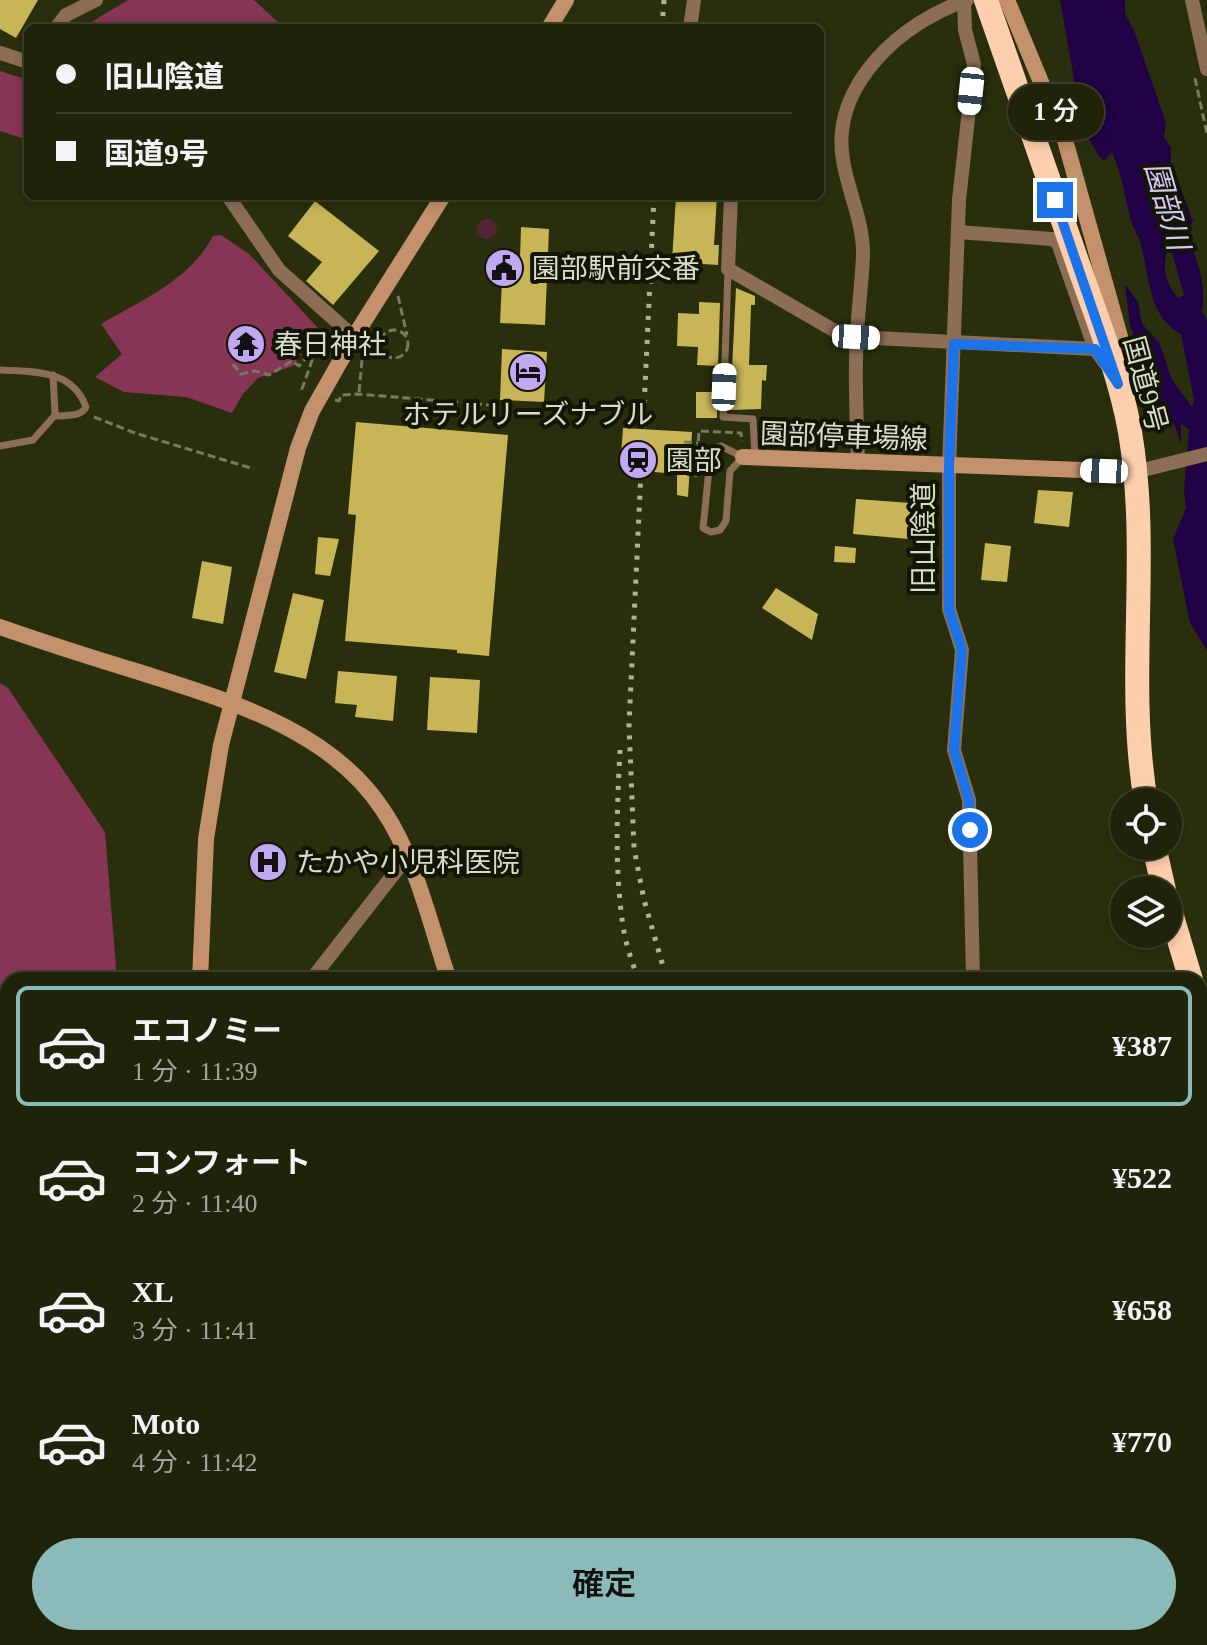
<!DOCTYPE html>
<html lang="ja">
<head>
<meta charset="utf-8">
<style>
	body { margin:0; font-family:"Times New Roman","Noto Sans JP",serif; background:#2c2f17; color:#f1f3f6; height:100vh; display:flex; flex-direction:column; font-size:30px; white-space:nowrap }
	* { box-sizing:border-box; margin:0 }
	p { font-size:26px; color:#a1a49c }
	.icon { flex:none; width:44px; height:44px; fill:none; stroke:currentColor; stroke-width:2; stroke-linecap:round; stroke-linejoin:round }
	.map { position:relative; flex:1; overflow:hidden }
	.details { position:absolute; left:0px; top:972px; width:1208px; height:674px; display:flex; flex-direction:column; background:#1f2309; border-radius:24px 24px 0 0; box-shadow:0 4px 12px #0003,0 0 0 2px #3c402a }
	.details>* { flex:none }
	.top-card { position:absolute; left:24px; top:24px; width:800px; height:176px; border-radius:12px; box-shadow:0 4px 12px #0003,0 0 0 2px #3c402a; display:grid; align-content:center; height:176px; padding:0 32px; background:#1f2309 }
	.controls { position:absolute; left:1110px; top:788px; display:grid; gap:16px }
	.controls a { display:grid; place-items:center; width:72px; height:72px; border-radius:50%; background:#1f2309; box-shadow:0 4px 12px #0003,0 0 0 2px #3c402a; font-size:40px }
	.end { position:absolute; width:36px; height:36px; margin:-18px; border:10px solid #1a73e8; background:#fff; box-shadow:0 0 0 4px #fff }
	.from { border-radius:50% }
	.bubble { position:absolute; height:56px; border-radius:28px; background:#1f2309; box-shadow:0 4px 12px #0003,0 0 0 2px #3c402a; font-size:26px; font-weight:600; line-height:56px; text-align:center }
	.car { position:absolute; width:24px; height:48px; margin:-24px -12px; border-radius:10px; box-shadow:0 0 6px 2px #0007; background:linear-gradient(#fff 24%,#345 0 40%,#fff 0 76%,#345 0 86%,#fff 0) }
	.top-card b { display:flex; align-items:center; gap:28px; height:76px; font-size:30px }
	.top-card b+b { border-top:2px solid #3c402a }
	.top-card i { width:20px; height:20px; background:#f1f3f6 }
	ul { padding:14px 0 0; list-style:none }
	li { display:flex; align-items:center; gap:24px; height:120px; margin:0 16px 12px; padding:0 16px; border:4px solid transparent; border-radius:12px }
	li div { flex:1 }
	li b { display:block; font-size:30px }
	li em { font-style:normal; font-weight:600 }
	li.current { border-color:#8bbbb9 }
	li>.icon { width:72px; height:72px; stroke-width:1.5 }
	.button { display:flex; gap:16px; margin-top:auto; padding:16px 32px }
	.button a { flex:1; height:92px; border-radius:48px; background:#8bbbb9; color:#111; font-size:32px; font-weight:600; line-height:92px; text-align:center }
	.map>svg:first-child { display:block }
	.green { fill:#542436 }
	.forest { fill:#873555 }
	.water { fill:#210045; fill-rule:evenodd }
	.building { fill:#c8b557 }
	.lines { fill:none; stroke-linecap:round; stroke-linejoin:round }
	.path { stroke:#767c5f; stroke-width:3; stroke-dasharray:8 4; stroke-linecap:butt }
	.lane { stroke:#8c6d55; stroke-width:7 }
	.street { stroke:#8c6d55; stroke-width:14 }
	.secondary { stroke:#c3916b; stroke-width:16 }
	.highway { stroke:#fecfac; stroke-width:24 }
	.rail { stroke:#aeb39b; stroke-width:5; stroke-dasharray:4 8; stroke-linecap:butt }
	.route { stroke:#1a73e8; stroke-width:10 }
	.labels { text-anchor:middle; stroke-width:8; stroke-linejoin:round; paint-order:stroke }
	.poi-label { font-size:28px; fill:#d8ddc9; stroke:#131607; text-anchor:start }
	.street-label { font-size:28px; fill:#d8ddc9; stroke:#131607 }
	.water-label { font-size:30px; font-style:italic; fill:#d4c8f2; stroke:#131607 }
</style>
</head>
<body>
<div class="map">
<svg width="1207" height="1645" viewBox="0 0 1207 1645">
	<rect width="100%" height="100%" fill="#292f0c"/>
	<circle class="green" cx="487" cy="229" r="10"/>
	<g class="forest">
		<polygon points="128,0 254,0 280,24 262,28 92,28 90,23"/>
		<polygon points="0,71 28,80 28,140 0,131"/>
		<path d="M221,235L249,254L318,328L293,366L258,378L243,394L232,413L186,397L124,392L95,377L122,354L101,324C143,299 189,281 213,236Z"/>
		<polygon points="0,683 8,688 105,832 117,980 8,980 8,1372 0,1384"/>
		<polygon points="446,1638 584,1638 589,1645 448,1645"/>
		<polygon points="786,1638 1093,1638 1099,1645 795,1645"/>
	</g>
	<path class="water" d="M1060,0H1125V13L1135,33L1166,123L1164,137L1171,147L1170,188L1179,184L1193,221L1185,237C1198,254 1207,291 1202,311L1207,321V650L1190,623L1173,539L1186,508L1184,491L1189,429L1181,424V444L1174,423L1165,416L1157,422L1159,406L1149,393L1146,365L1130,325L1125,284L1138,302L1142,324L1160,344L1172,380L1192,407L1194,400L1181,334C1148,318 1149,273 1140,241C1138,235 1134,230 1132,224C1125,200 1123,176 1112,152L1104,161L1098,155L1082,124ZM1170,246L1184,295L1178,298C1165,282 1160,264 1170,246Z"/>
	<g class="building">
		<polygon points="0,0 38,0 16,38 0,29"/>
		<polygon points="676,196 717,196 714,245 719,245 718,265 672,262"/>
		<polygon points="315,201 379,251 333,305 306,281 322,262 288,236"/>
		<polygon points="521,227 549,229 545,325 500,323 503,260 520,260"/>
		<polygon points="736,288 755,296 755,305 751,305 749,365 767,365 766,381 762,380 761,409 730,410"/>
		<polygon points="699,302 720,303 718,366 697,365 698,347 677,346 678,313 699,314"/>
		<polygon points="502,349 547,352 544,402 500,400"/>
		<rect x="696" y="392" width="21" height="26"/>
		<polygon points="356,422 508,435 489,656 457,653 457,650 345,641 356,515 348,514"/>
		<polygon points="623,428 692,432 688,497 677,495 677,474 620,469"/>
		<polygon points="1038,490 1073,492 1069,527 1034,523"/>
		<polygon points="856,499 911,503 909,539 853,534"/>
		<polygon points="318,537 339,539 330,576 315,574"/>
		<polygon points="985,543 1011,546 1007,582 981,580"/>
		<polygon points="835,546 856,548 855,563 834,562"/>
		<polygon points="202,561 232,567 223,624 192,618"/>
		<polygon points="776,588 818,614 812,640 762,608"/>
		<polygon points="293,593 324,600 306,679 274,672"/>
		<polygon points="338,671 397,676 393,721 355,717 357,705 335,703"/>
		<polygon points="430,677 480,680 477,733 427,730"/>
	</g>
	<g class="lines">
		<g class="path">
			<polyline points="1195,78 1207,134"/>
			<polyline points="398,296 407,335"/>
			<circle cx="394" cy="344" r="14"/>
			<polyline points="233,364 241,374 255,371 269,375 292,361 299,366 312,351 315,352 302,389 304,391"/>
			<polyline points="359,392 362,360"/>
			<polyline points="335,400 339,401 341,395 358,394 490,405"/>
			<polyline points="94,417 135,433 254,469"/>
			<polyline points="684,442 698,443"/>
			<polyline points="696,477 699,431 741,433 742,441"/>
		</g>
		<g class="lane">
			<polyline points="728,271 723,417 753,419 755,458"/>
			<path d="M0,370C34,372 72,369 86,407C81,417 68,415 57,416L55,413L53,375"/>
			<polyline points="0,446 33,440 56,414"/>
			<polygon points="721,446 743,457 730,471 726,521 720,530 711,532 703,528 711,450"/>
		</g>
		<g class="street">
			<polyline points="1192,0 1207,69"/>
			<polyline points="964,1 965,30 974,64 959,200 949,466 949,609 962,650 954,750 969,800 973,980"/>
			<polyline points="56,28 66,15 96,0"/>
			<polyline points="690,28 694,0"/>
			<polyline points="0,53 28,62"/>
			<polyline points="228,196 279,270 354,337"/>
			<polyline points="731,196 728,269 835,331 856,337 1095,349 1106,364"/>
			<polyline points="958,232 1052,239 1058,243 1095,349"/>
			<path d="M858,463C857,421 854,377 857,335C858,309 862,282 863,256C864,223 848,192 843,160C830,85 902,22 967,0"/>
			<polyline points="1135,472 1207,454"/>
			<polyline points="311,980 407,857"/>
			<polyline points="1200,1318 1207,1331"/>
			<polyline points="0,1557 8,1546"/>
			<polyline points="158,1638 166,1643"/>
		</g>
		<g class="secondary">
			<polyline points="1007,0 1065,140 1124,351 1124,370 1120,379"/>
			<polyline points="549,28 566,0"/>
			<polyline points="743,457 1135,472"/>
			<path d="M0,627C46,643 93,658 139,672C228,701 329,728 383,810C416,859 430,924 449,980"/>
			<polyline points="200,980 206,839 221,745 298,448 312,411 354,337 443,196"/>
			<polyline points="1200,1287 1207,1286"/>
			<polyline points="0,1426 8,1414"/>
		</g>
		<g class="highway">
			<path d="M986,0C1017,88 1047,176 1078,264C1097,319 1120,375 1130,432C1151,555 1125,679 1146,802"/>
			<polyline points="1154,846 1164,890"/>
			<polyline points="1168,903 1191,980"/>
			<polyline points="1200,1007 1207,1028"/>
		</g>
		<g class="rail">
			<polyline points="662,28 664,0"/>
			<polyline points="654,196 629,725 634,848 644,900 667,980"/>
			<path d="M620,750C617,810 614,872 624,932C627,948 633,964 638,980"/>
			<polyline points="1125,1638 1130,1645"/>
		</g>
	</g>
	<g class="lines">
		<polyline class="route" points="970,830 969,800 954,750 962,650 949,609 949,466 954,344 1095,349 1118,384 1055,200"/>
	</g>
	<defs>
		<g id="civic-disc" transform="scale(2)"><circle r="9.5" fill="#c0a8f3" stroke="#131607"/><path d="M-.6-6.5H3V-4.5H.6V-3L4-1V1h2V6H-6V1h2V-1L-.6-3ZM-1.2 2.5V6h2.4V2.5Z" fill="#111"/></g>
		<g id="temple-disc" transform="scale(2)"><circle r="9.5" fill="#c0a8f3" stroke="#131607"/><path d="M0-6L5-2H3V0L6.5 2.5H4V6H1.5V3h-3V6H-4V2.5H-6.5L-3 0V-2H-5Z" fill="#111"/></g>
		<g id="hotel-disc" transform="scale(2)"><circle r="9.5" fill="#c0a8f3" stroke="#131607"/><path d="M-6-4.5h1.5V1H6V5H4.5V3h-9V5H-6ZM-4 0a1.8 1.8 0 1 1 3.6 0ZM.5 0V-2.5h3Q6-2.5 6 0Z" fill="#111"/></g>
		<g id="station-disc" transform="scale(2)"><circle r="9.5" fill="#c0a8f3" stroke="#131607"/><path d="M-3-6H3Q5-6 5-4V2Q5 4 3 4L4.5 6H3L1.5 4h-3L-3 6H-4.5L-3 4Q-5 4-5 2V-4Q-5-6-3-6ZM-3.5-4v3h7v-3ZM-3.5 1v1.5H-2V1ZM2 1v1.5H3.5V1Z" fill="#111"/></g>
		<g id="hospital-disc" transform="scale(2)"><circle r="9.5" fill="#c0a8f3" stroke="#131607"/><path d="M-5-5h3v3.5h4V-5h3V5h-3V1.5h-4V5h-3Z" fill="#111"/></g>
	</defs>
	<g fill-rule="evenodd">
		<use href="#civic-disc" x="504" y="268"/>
		<use href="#temple-disc" x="246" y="344"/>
		<use href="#hotel-disc" x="528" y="372"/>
		<use href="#station-disc" x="638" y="460"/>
		<use href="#hospital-disc" x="268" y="862"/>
	</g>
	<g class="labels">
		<g class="poi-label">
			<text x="532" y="278">園部駅前交番</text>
			<text x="274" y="354">春日神社</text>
			<text x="528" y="424" text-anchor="middle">ホテルリーズナブル</text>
			<text x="666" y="470">園部</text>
			<text x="296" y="872">たかや小児科医院</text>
		</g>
		<g class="street-label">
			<text transform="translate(1146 384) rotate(75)" y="10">国道9号</text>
			<text transform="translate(844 436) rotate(2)" y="10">園部停車場線</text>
			<text transform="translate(923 538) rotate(-90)" y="10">旧山陰道</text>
		</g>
		<g class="water-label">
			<text transform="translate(1167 206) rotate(74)" y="10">園部川</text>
		</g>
	</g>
</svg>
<div class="controls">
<a><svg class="icon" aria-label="locate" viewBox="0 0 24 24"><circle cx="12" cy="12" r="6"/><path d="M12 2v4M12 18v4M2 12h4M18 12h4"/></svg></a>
<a><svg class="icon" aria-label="layers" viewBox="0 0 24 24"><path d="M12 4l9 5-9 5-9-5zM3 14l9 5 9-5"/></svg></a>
</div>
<i class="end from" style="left:970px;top:830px"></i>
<i class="end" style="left:1055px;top:200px"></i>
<div class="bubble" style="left:1008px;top:84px;width:96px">1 分</div>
<i class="car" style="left:971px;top:91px;rotate:186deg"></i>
<i class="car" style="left:856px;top:337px;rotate:93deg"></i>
<i class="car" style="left:724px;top:387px;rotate:2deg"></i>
<i class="car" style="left:1104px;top:471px;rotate:272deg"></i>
<div class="top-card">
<b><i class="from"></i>旧山陰道</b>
<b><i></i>国道9号</b>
</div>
<section class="details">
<ul>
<li class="current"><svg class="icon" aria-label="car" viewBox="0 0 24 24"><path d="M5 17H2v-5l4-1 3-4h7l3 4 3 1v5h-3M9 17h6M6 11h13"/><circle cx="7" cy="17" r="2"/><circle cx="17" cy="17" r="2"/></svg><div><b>エコノミー</b><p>1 分 · 11:39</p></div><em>¥387</em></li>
<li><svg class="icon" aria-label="car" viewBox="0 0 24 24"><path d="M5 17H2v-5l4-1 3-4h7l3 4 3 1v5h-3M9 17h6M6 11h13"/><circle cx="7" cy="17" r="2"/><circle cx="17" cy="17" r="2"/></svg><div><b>コンフォート</b><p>2 分 · 11:40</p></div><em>¥522</em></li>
<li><svg class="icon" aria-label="car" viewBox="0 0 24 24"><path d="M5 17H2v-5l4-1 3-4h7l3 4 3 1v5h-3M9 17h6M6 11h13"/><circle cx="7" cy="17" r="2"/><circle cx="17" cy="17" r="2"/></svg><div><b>XL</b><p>3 分 · 11:41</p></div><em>¥658</em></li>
<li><svg class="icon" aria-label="car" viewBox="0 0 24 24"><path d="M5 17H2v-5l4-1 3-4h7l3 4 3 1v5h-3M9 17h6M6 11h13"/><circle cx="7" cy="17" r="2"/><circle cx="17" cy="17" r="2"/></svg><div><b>Moto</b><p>4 分 · 11:42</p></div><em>¥770</em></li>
</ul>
<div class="button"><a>確定</a></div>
</section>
</div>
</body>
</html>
